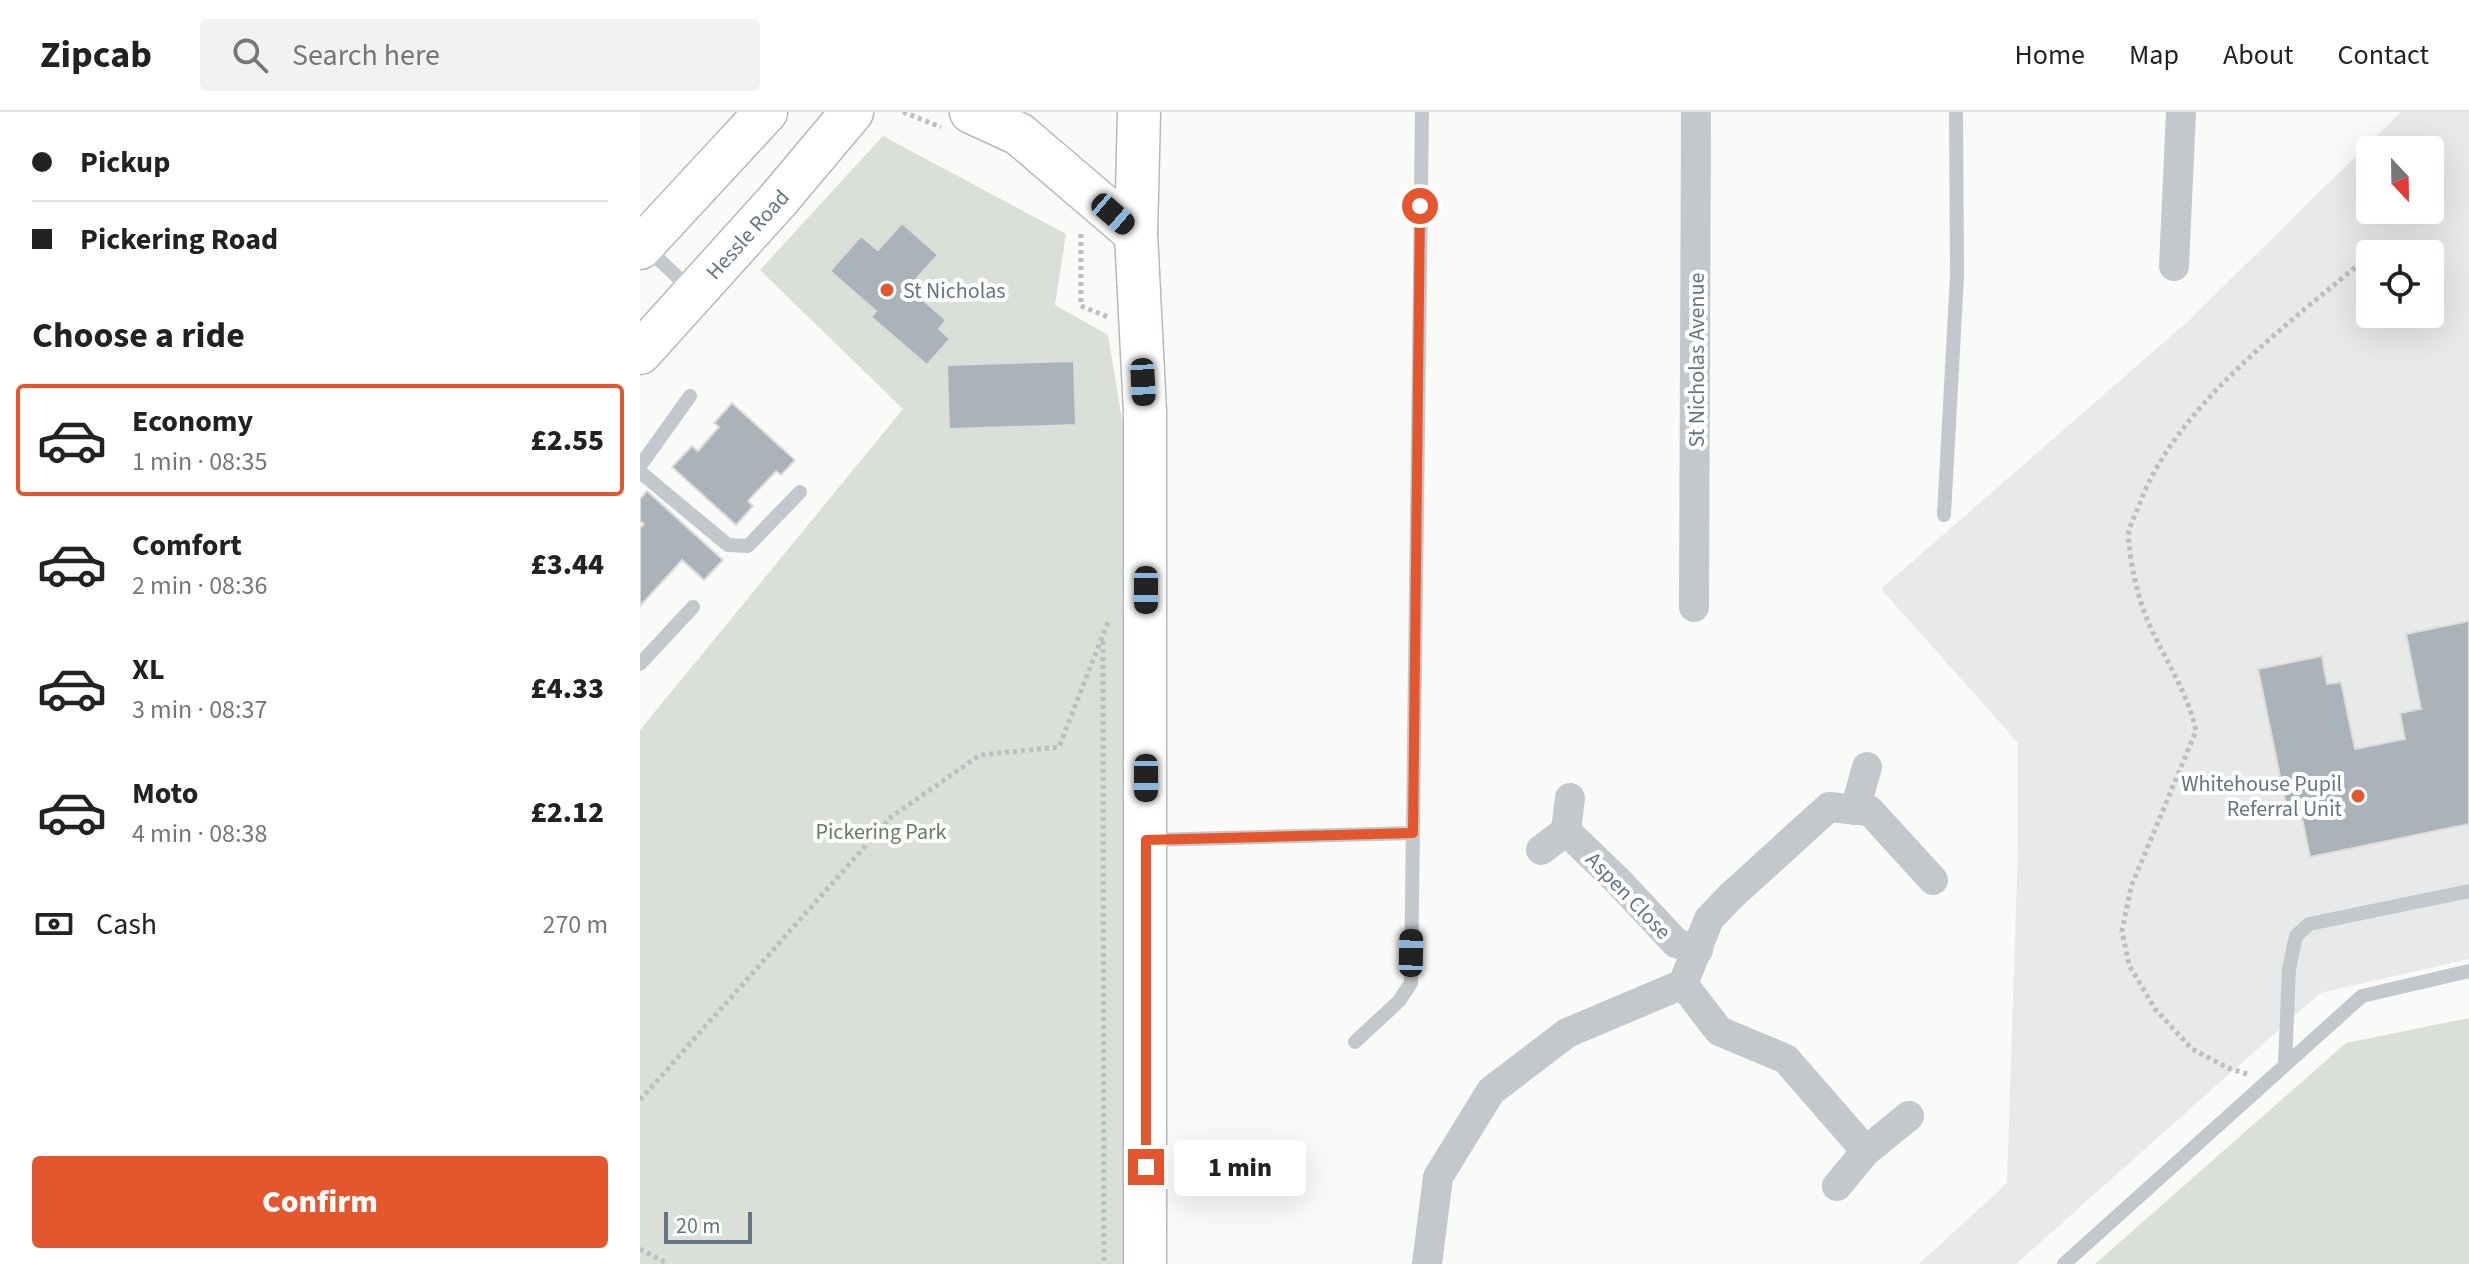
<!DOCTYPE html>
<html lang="en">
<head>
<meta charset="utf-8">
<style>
	body { margin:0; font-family:"Source Sans 3",sans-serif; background:#f2f2f2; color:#222; height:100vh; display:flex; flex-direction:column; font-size:30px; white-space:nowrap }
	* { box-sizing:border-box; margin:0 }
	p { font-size:26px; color:#767676 }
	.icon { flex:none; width:44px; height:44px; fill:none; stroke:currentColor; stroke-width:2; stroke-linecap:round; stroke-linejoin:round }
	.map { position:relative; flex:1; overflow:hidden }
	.drawer { display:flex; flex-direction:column; background:#fff; width:640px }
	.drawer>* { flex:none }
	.guide { display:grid; align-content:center; height:176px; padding:0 32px; background:#fff }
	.needle { width:52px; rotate:158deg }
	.controls { position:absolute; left:1716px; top:24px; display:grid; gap:16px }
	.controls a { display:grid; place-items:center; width:88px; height:88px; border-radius:8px; background:#fff; box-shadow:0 8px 32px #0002; font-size:40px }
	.scale { position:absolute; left:24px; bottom:20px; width:88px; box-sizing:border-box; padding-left:8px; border:4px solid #657683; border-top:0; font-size:22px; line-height:28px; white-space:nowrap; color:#657683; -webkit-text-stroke:6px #fff; paint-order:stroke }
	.end { position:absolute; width:36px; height:36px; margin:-18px; border:10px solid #e4572e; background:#fff; box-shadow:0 0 0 4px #fff }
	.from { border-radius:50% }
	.bubble { position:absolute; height:56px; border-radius:8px; background:#fff; box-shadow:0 8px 32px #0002; font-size:26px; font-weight:800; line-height:56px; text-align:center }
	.car { position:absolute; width:24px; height:48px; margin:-24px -12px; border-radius:10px; box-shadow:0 0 6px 2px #0007; background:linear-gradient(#222 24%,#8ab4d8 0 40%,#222 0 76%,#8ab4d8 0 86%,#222 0) }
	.guide b { display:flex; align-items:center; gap:28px; height:76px; font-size:30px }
	.guide b+b { border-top:2px solid #e0e0e0 }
	.guide i { width:20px; height:20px; background:#222 }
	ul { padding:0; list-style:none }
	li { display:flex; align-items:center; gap:24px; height:112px; margin:0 16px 12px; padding:0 16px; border:4px solid transparent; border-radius:8px }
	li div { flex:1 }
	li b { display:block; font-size:30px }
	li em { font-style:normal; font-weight:800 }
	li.active { border-color:#e4572e }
	li>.icon { width:72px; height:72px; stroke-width:1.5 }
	h2 { padding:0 32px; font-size:36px; line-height:96px }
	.pay { display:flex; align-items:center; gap:20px; height:88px; padding:0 32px; font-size:30px }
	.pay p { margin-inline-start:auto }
	.button { display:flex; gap:16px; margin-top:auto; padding:16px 32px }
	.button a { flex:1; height:92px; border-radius:8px; background:#e4572e; color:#fff; font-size:32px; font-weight:800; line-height:92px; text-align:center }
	header { display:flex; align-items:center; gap:48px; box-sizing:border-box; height:112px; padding:0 40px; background:#fff; border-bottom:2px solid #e0e0e0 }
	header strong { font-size:38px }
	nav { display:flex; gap:44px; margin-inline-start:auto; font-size:28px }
	.search { width:560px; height:72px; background:#f2f2f2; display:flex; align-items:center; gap:20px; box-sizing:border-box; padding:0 28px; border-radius:8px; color:#767676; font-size:30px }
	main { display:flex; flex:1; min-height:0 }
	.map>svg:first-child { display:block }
	.built { fill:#e8e9e9; fill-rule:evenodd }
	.green { fill:#dadfd7 }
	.building { fill:#aab3b9; stroke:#dcdcda; stroke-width:2 }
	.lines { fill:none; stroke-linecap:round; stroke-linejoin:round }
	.secondary-casing { stroke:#b3babf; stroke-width:45 }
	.path { stroke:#bbbfc2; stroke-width:5; stroke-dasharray:4 4; stroke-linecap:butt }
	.lane { stroke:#c3c8cc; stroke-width:14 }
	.street { stroke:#c3c8cc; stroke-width:30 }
	.secondary { stroke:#fff; stroke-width:42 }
	.route { stroke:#e4572e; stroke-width:10 }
	.poi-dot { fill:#e4572e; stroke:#fff; stroke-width:3 }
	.labels { text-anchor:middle; stroke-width:8; stroke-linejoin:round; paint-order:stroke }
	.street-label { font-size:22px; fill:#657683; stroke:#fff }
	.poi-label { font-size:22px; fill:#657683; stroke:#fff; text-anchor:start }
	.park-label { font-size:22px; fill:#687a64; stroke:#fff }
</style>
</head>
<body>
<header>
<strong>Zipcab</strong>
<div class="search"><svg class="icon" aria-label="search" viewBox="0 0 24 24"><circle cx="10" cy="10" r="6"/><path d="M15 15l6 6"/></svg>Search here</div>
<nav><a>Home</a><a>Map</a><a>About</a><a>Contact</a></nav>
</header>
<main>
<section class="drawer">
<div class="guide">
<b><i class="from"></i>Pickup</b>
<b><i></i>Pickering Road</b>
</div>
<h2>Choose a ride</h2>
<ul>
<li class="active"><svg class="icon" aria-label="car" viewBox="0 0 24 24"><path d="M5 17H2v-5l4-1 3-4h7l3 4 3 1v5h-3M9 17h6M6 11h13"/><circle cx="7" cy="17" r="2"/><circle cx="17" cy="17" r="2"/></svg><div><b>Economy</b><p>1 min · 08:35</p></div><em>£2.55</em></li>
<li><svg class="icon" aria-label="car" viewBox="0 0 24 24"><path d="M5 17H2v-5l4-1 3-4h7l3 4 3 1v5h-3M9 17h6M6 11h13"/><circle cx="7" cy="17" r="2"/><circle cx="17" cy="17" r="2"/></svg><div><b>Comfort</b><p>2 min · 08:36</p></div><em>£3.44</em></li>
<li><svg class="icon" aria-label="car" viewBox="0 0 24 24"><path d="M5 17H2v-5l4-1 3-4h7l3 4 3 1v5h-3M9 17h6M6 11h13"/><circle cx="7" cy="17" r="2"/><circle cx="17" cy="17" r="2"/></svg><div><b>XL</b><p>3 min · 08:37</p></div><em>£4.33</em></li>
<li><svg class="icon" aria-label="car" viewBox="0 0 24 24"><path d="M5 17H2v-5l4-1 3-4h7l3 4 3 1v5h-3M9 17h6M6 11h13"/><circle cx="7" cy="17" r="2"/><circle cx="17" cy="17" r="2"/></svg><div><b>Moto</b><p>4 min · 08:38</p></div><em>£2.12</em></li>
</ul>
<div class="pay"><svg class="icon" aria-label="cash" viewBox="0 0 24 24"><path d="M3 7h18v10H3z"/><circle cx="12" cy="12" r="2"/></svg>Cash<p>270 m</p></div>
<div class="button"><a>Confirm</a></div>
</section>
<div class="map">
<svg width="1829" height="1152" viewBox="0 0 1829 1152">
	<rect width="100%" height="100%" fill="#fafaf8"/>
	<path class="built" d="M1761,0H1829V847L1680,881L1376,1152H1279L1367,1071L1378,734V631L1241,477L1546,211ZM1730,38H1790V98H1730ZM1730,142H1790V202H1730Z"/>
	<g class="green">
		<polygon points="243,24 426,122 415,193 468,223 484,319 484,1152 0,1152 0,618 263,297 120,158"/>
		<polygon points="1829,906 1829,1152 1455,1152 1706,931"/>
	</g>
	<g class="building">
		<polygon points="262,111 298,143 277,166 285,174 277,183 306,208 299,217 310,227 287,253 231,205 236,199 190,159 221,124 238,138"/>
		<polygon points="434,249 436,313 309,317 307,253"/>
		<polygon points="92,291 155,348 141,363 136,359 108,389 113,394 96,413 32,355 52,334 58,339 79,315 74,311"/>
		<polygon points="7,379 83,448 64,468 42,448 0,494 0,416 4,412 0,409 0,387"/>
		<polygon points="1829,509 1829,712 1670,745 1661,701 1648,703 1618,557 1682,544 1687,572 1701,570 1715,637 1765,627 1760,601 1781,597 1766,522"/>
	</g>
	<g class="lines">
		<g class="secondary-casing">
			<g id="secondary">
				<polyline points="331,0 379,22 496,122"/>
				<polyline points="499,0 496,122 505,300 505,1152"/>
				<polyline points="0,136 126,0"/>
				<polyline points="0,241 138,88 212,0"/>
			</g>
		</g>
		<g class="path">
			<polyline points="263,0 301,15"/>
			<polyline points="441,122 441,194 468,205"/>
			<polyline points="1731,142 1743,131"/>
			<polyline points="463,529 464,1152"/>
			<path d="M1607,962L1588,956L1552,937L1515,897L1489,853L1482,819L1491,775L1556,619C1546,570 1510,529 1498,480C1494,466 1487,432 1489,419C1491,410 1497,400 1500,391C1537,292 1651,210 1730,143"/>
			<polyline points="0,988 251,705 340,643 419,635 468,510"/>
			<polyline points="0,1137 28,1152"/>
		</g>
		<g class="lane">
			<polyline points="5,134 51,178"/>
			<polyline points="0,354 50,284"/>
			<polyline points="0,360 88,433 108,434 160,380"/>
			<polyline points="1304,403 1317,164 1316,0"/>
			<polyline points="0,552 53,495"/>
			<polyline points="510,728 773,721"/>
			<polyline points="715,930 759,889 771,871 782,0"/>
			<polyline points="1645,952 1649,857 1656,824 1669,812 1829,779"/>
			<polyline points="1424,1152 1722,884 1829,859"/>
		</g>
		<g class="street">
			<polyline points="1534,154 1541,0"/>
			<polyline points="1054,495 1056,0"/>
			<polyline points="1215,698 1227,655"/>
			<polyline points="926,719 978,769 1036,831 1058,838"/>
			<polyline points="901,738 926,719 930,686"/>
			<polyline points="1043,872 1079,919 1146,947 1226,1039"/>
			<polyline points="1197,1074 1226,1039 1269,1004"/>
			<polyline points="787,1152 798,1065 851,979 927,921 1043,872 1069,807 1091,784 1189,695 1230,699 1293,768"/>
		</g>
		<use href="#secondary" class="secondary"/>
	</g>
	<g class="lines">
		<polyline class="route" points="506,1055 506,728 773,721 780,94"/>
	</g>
	<g class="poi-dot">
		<circle cx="247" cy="178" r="8"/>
		<circle cx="1718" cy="684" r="8"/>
	</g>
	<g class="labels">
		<g class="street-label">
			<text transform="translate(107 122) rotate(-48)" y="8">Hessle Road</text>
			<text transform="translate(1056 248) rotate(-90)" y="8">St Nicholas Avenue</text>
			<text transform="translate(989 783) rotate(46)" y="8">Aspen Close</text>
		</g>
		<g class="poi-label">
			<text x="263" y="186">St Nicholas</text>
			<text x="1702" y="679" text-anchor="end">Whitehouse Pupil<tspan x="1702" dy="25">Referral Unit</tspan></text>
		</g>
		<g class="park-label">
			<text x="241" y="727">Pickering Park</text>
		</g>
	</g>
</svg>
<div class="controls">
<a><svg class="needle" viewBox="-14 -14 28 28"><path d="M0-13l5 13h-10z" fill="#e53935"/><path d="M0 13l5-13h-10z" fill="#767676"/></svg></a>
<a><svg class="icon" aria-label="locate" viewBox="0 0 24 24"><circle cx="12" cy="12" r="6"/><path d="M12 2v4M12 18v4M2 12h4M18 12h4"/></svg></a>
</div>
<div class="scale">20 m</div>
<i class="end from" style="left:780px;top:94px"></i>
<i class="end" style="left:506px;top:1055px"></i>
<div class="bubble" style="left:534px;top:1028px;width:132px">1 min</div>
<i class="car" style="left:473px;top:102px;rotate:131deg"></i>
<i class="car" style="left:503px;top:270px;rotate:177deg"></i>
<i class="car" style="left:506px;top:478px;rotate:180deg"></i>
<i class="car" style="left:506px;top:666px;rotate:180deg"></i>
<i class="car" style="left:771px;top:841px;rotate:1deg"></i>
</div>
</main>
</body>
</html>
